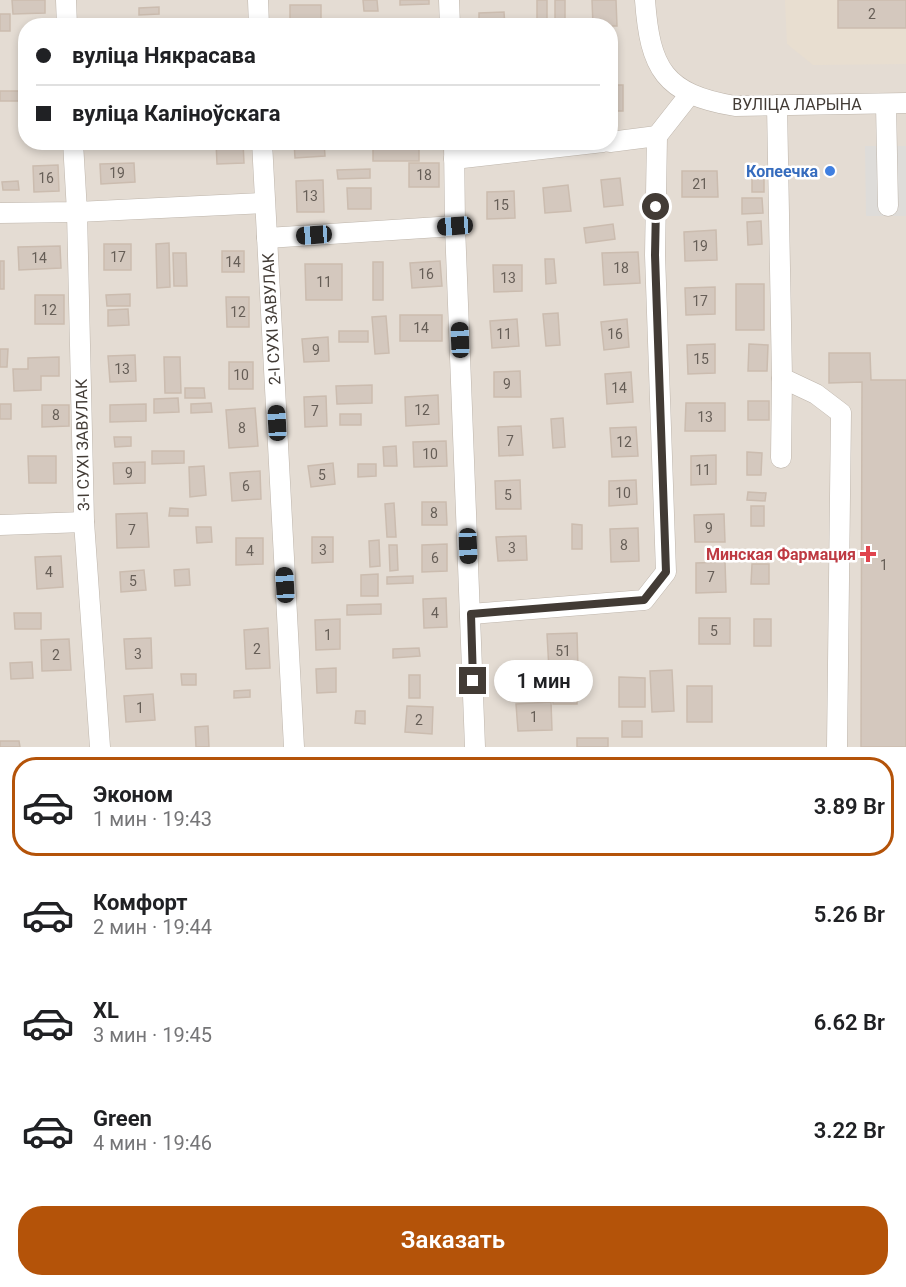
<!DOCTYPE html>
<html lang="ru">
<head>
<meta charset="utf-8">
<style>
	body { margin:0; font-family:Roboto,sans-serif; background:#f6f6f6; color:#202124; height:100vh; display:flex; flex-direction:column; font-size:22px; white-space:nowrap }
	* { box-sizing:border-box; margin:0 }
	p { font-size:20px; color:#757577 }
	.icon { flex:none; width:33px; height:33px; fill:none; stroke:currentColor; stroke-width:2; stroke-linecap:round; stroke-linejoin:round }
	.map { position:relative; height:747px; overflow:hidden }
	.details { display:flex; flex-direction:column; background:#fff; flex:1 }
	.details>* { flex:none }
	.banner { position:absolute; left:18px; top:18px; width:600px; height:132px; border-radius:24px; box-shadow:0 3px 9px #0003; display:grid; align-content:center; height:132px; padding:0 18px; background:#fff }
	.end { position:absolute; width:27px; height:27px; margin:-14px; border:8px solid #423b35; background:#fff; box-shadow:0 0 0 3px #fff }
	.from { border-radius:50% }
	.bubble { position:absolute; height:42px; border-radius:21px; background:#fff; box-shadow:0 3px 9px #0003; font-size:20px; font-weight:600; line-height:42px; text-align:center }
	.car { position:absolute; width:18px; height:36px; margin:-18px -9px; border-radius:8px; box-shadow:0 0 4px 2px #0007; background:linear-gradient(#222 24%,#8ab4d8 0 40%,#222 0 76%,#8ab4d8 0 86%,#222 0) }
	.banner b { display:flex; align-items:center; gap:21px; height:57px; font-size:22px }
	.banner b+b { border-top:2px solid #e0e0e0 }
	.banner i { width:15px; height:15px; background:#202124 }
	ul { padding:10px 0 0; list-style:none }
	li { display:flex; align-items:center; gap:18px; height:99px; margin:0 12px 9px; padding:0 6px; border:3px solid transparent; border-radius:24px }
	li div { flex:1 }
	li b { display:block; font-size:22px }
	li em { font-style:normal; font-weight:600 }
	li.selected { border-color:#b45309 }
	li>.icon { width:54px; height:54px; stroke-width:1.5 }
	.button { display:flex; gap:12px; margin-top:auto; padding:12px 18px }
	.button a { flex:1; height:69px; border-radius:24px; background:#b45309; color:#fff; font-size:24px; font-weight:600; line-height:69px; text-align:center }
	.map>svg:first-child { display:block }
	.residential { fill:#e4dcd3; fill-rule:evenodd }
	.education { fill:#e8ded0 }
	.parking { fill:#dedcd9 }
	.building { fill:#d4c8be; stroke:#cbbcaf; stroke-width:1.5 }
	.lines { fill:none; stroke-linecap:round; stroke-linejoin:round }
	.minor-casing { stroke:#beb5ab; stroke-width:21 }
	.minor { stroke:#fff; stroke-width:20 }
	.route { stroke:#423b35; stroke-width:8 }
	.shop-dot { fill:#3f7fe0; stroke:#fff; stroke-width:2 }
	.health-dot { fill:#e0444e; stroke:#fff; stroke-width:2 }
	.labels { text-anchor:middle; stroke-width:5; stroke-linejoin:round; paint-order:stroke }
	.number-label { font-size:14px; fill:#665e57 }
	.street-label { font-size:16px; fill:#423b35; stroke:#fff }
	.shop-label { font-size:16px; font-weight:bold; fill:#366cbe; stroke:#fff; text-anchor:end }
	.health-label { font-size:16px; font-weight:bold; fill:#be3a42; stroke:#fff; text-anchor:end }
</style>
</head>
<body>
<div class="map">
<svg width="906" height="747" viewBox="0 0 906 747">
	<rect width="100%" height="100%" fill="#f0ebe5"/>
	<path class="residential" d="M0,0H906V747H0ZM26,26H610V142H26Z"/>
	<polygon class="education" points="785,0 906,0 906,64 813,65 787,44"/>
	<polygon class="parking" points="865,146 906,146 906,216 866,216"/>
	<g class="building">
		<polygon points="12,0 45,0 45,13 13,14"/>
		<polygon points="363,0 377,0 378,11 364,11"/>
		<polygon points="400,0 429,0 429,4 400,5"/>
		<rect x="537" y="0" width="10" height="20"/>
		<rect x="555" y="0" width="10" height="20"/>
		<polygon points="592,0 616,0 617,26 593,26"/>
		<rect x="838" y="0" width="68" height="28"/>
		<rect x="290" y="5" width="31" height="18"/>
		<polygon points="159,7 159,14 139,15 139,8"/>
		<polygon points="504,12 505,26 479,26 479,13"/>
		<rect x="0" y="14" width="10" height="17"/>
		<rect x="139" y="20" width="22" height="6"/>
		<polygon points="242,21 242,26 217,26 217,22"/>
		<rect x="610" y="85" width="13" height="26"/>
		<rect x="0" y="91" width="26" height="10"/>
		<polygon points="216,142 243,142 244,163 217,164"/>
		<polygon points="294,142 324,142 325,156 295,158"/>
		<rect x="373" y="144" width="46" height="17"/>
		<polygon points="134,163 135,182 101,184 100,164"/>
		<rect x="409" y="163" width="30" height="24"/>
		<polygon points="58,165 59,191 34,192 33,166"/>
		<polygon points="370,169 370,178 338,179 337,170"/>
		<polygon points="682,171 717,171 718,197 682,197"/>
		<polygon points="752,175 764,176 764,192 752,192"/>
		<polygon points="620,178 623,205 604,207 601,180"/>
		<polygon points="323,180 324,212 297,212 296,181"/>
		<polygon points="18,181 19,190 3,190 2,182"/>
		<polygon points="568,185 571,211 545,213 543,188"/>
		<polygon points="347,188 371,188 371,209 348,209"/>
		<polygon points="514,191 515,218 487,219 487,192"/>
		<polygon points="742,198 762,198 763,213 742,214"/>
		<polygon points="761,221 762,244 748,245 747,222"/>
		<polygon points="613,224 615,239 586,243 584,228"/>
		<polygon points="716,230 717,260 685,261 684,232"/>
		<polygon points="169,243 170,287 157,288 156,244"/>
		<rect x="104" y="244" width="27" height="26"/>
		<polygon points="60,246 61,268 19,270 18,247"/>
		<rect x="222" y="251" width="22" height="21"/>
		<polygon points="638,252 640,283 604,285 602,253"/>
		<polygon points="173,253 186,253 187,286 174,286"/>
		<polygon points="545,259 554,259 556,283 546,284"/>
		<rect x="0" y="261" width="4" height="28"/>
		<polygon points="440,261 442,286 412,288 410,263"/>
		<rect x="373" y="262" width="10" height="38"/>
		<polygon points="305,264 342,264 342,300 306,300"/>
		<polygon points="493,265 522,265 522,291 494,292"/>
		<rect x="736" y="284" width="28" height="46"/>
		<polygon points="715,287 715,314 686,315 685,288"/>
		<polygon points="130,294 130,306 107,306 106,295"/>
		<rect x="35" y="295" width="29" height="29"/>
		<polygon points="226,297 249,297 249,327 227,327"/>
		<polygon points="128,309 129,325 108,326 108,310"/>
		<polygon points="558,313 560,345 546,346 543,314"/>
		<rect x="400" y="315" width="42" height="26"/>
		<polygon points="386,316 389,353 375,354 372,317"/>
		<polygon points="517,319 519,346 492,348 490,321"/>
		<polygon points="627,319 629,347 604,350 601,322"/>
		<rect x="339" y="331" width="29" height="11"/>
		<polygon points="328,337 329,361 304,362 302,339"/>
		<polygon points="715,344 715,373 688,374 687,345"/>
		<polygon points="749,344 768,345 767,371 748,371"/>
		<polygon points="0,349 8,349 7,367 0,367"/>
		<polygon points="829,353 870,353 871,380 906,380 906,747 861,747 862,382 829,383"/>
		<polygon points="135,355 136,381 110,382 108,356"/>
		<polygon points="59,357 59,376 41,376 41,390 14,391 13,369 28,369 28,358"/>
		<polygon points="164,357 180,357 181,393 165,393"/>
		<rect x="229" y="362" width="24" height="27"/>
		<polygon points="520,371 521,397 494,397 494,372"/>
		<polygon points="631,372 633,402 607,404 605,374"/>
		<polygon points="372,385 372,403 337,404 336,386"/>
		<polygon points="185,388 204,388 205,398 185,398"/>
		<polygon points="438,395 439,424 406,426 405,397"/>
		<polygon points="326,396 327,426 305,427 304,397"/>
		<polygon points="178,398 179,412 154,413 154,399"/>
		<rect x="748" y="401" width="21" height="19"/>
		<polygon points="211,403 212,412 191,413 191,404"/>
		<polygon points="686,403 725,403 725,431 685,431"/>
		<rect x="0" y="404" width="11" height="15"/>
		<polygon points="146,404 146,421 110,422 110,405"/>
		<polygon points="42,405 69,405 69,426 42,427"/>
		<polygon points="255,408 258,446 229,448 226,410"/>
		<rect x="340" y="414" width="21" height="11"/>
		<polygon points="563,418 565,447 553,448 551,419"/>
		<polygon points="521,426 523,455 499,456 498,427"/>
		<polygon points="636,427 638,456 612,457 610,428"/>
		<polygon points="114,437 131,437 131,446 115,447"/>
		<polygon points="446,441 447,466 414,467 413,442"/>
		<polygon points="396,446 397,466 384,466 383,447"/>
		<polygon points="152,451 184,451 184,463 152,464"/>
		<polygon points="747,452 762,453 761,475 747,475"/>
		<polygon points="716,455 716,484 691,485 691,456"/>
		<polygon points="28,456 56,456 56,483 29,483"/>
		<polygon points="145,462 145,483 114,484 113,463"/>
		<polygon points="333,463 335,484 311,487 308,466"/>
		<polygon points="358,464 376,464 376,476 358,477"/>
		<polygon points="204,466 206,495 190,497 189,467"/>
		<polygon points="260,471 261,499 232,501 230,473"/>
		<polygon points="520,480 521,509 496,509 495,481"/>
		<polygon points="636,480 637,504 609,506 609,481"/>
		<polygon points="748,492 766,493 765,501 747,500"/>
		<polygon points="422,502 446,502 447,525 422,525"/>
		<polygon points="394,503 396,537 387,537 385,504"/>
		<rect x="751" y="506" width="13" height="20"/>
		<polygon points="170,508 188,509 188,516 169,516"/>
		<polygon points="147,513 149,547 117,548 116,514"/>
		<polygon points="724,514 725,542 695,542 694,515"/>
		<polygon points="572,524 582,525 582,549 572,549"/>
		<polygon points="196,527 211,527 212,542 197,543"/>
		<polygon points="638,528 639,561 611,562 610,529"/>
		<polygon points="526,536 527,560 498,561 496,537"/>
		<polygon points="312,537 333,537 333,562 312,563"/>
		<polygon points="236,538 263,538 263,564 236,565"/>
		<polygon points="379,540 380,566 370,567 369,541"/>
		<polygon points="447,544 447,571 422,572 422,545"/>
		<polygon points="389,545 397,545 398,570 390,571"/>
		<polygon points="61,556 63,587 37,589 35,557"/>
		<polygon points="725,562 726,592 696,593 696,563"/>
		<polygon points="752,564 769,564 769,584 751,584"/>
		<polygon points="189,569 190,585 175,586 174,570"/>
		<polygon points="144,570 146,590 121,592 120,572"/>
		<polygon points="378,574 378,596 361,596 361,575"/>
		<polygon points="413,576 413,583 387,584 387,577"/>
		<polygon points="446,598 447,627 424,628 423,599"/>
		<polygon points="381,604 381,614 347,615 347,605"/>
		<polygon points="14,613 41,613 41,629 15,629"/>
		<rect x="699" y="618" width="31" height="26"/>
		<polygon points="340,619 340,649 316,650 315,620"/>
		<rect x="754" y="619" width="17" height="27"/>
		<polygon points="268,628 270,668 246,669 244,630"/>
		<polygon points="577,633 578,669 549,670 547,634"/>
		<polygon points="151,638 152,668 126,669 124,639"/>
		<polygon points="69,639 71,670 42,671 41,640"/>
		<polygon points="419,648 420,656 393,658 393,649"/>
		<polygon points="32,662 33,678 11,679 10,663"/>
		<polygon points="336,668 336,692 317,693 316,669"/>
		<polygon points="672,670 674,711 652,712 650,671"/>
		<polygon points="181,674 196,674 196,685 182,685"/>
		<rect x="409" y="675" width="11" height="23"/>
		<polygon points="619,677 645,678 645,707 619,707"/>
		<rect x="687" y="686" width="25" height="36"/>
		<polygon points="577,688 577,704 553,704 552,689"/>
		<polygon points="250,690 250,697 234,698 234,691"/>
		<polygon points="153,694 155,720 126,722 124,696"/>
		<polygon points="551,702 552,730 518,731 516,704"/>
		<polygon points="407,706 433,707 432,734 405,732"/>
		<polygon points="356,711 365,711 365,724 355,723"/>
		<rect x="622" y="721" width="20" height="16"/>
		<polygon points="208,726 209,747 196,747 195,727"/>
		<rect x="577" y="738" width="31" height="9"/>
		<polygon points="0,741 19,741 20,747 0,747"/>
	</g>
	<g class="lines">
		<g class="minor-casing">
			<g id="minor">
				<polyline points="66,0 67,26"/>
				<polyline points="258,0 259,26"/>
				<polyline points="449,0 450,26"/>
				<path d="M645,0C650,69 664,94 735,106L906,103"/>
				<polyline points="886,104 888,206"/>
				<polyline points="777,105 782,378 816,394 841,413 837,747"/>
				<polyline points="73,142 77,212 84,522 100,747"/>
				<polyline points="262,142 294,747"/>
				<polyline points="454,142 455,226 475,747"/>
				<polyline points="610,142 657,136"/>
				<polyline points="454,159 603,142"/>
				<polyline points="0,213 77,212 264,203"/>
				<polyline points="267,238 455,226"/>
				<polyline points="781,458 782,378"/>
				<polyline points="0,525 84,522"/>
				<polyline points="471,614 644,600 666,572 655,255 657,136 690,94"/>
			</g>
		</g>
		<use href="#minor" class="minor"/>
	</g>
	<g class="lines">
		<polyline class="route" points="473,681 471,614 644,600 666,572 655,255 656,207"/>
	</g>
	<circle class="shop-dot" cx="830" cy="171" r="6"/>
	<path class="health-dot" d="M865 545h6v6h6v6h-6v6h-6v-6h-6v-6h6z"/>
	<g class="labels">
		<g class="number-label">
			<text x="872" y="19">2</text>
			<text x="117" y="178">19</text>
			<text x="424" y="180">18</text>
			<text x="46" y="183">16</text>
			<text x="700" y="189">21</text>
			<text x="310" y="201">13</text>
			<text x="501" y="210">15</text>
			<text x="700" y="251">19</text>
			<text x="118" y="262">17</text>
			<text x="39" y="263">14</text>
			<text x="233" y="267">14</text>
			<text x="621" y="273">18</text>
			<text x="426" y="279">16</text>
			<text x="508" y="283">13</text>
			<text x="324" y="287">11</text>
			<text x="700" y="306">17</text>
			<text x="49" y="315">12</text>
			<text x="238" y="317">12</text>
			<text x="421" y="333">14</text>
			<text x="504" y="339">11</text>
			<text x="615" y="339">16</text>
			<text x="316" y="355">9</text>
			<text x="701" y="364">15</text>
			<text x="122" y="374">13</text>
			<text x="241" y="380">10</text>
			<text x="507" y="389">9</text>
			<text x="619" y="393">14</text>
			<text x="422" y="415">12</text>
			<text x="315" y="416">7</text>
			<text x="56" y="420">8</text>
			<text x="705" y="422">13</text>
			<text x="242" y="433">8</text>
			<text x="510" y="446">7</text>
			<text x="624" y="447">12</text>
			<text x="430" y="459">10</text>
			<text x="703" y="475">11</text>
			<text x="129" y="478">9</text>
			<text x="322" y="480">5</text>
			<text x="246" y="491">6</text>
			<text x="623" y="498">10</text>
			<text x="508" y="500">5</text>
			<text x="434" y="518">8</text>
			<text x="709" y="533">9</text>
			<text x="132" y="535">7</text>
			<text x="624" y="550">8</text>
			<text x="512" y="553">3</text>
			<text x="323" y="555">3</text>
			<text x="250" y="556">4</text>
			<text x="435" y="563">6</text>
			<text x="884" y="570">1</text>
			<text x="49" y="577">4</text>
			<text x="711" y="582">7</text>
			<text x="133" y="586">5</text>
			<text x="435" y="618">4</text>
			<text x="714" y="636">5</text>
			<text x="328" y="640">1</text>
			<text x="257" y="654">2</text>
			<text x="563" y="656">51</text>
			<text x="138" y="659">3</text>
			<text x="56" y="660">2</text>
			<text x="140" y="713">1</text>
			<text x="534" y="722">1</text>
			<text x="419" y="725">2</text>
		</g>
		<g class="street-label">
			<text x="797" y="110">ВУЛІЦА ЛАРЫНА</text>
			<text transform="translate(271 319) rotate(-93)" y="6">2-І СУХІ ЗАВУЛАК</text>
			<text transform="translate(82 445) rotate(-91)" y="6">3-І СУХІ ЗАВУЛАК</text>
		</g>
		<g class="shop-label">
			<text x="818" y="177">Копеечка</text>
		</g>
		<g class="health-label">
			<text x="856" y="560">Минская Фармация</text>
		</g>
	</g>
</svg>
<i class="end from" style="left:656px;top:207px"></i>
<i class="end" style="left:473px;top:681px"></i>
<div class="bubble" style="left:494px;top:660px;width:99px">1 мин</div>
<i class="car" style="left:455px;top:226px;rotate:266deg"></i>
<i class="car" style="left:314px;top:235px;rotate:266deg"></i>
<i class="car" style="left:460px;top:340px;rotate:358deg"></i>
<i class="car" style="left:277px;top:423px;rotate:357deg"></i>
<i class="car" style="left:468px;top:546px;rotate:178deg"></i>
<i class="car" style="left:285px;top:585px;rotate:357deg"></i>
<div class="banner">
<b><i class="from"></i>вуліца Някрасава</b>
<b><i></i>вуліца Каліноўскага</b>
</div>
</div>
<section class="details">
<ul>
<li class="selected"><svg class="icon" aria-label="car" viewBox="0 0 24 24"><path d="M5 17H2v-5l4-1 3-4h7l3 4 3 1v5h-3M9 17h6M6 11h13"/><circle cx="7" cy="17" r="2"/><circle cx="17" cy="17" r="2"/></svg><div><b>Эконом</b><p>1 мин · 19:43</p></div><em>3.89 Br</em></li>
<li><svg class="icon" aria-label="car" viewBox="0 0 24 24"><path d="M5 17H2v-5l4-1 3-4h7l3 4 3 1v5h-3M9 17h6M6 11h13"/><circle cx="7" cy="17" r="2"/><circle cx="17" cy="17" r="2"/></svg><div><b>Комфорт</b><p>2 мин · 19:44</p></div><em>5.26 Br</em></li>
<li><svg class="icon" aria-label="car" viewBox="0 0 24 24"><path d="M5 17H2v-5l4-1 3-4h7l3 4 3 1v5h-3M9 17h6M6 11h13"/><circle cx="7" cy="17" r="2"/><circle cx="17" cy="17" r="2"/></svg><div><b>XL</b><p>3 мин · 19:45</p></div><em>6.62 Br</em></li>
<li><svg class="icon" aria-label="car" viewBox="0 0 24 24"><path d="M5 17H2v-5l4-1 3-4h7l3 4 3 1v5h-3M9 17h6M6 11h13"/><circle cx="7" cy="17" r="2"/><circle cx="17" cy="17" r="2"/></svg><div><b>Green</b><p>4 мин · 19:46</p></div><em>3.22 Br</em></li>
</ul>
<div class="button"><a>Заказать</a></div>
</section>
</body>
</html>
